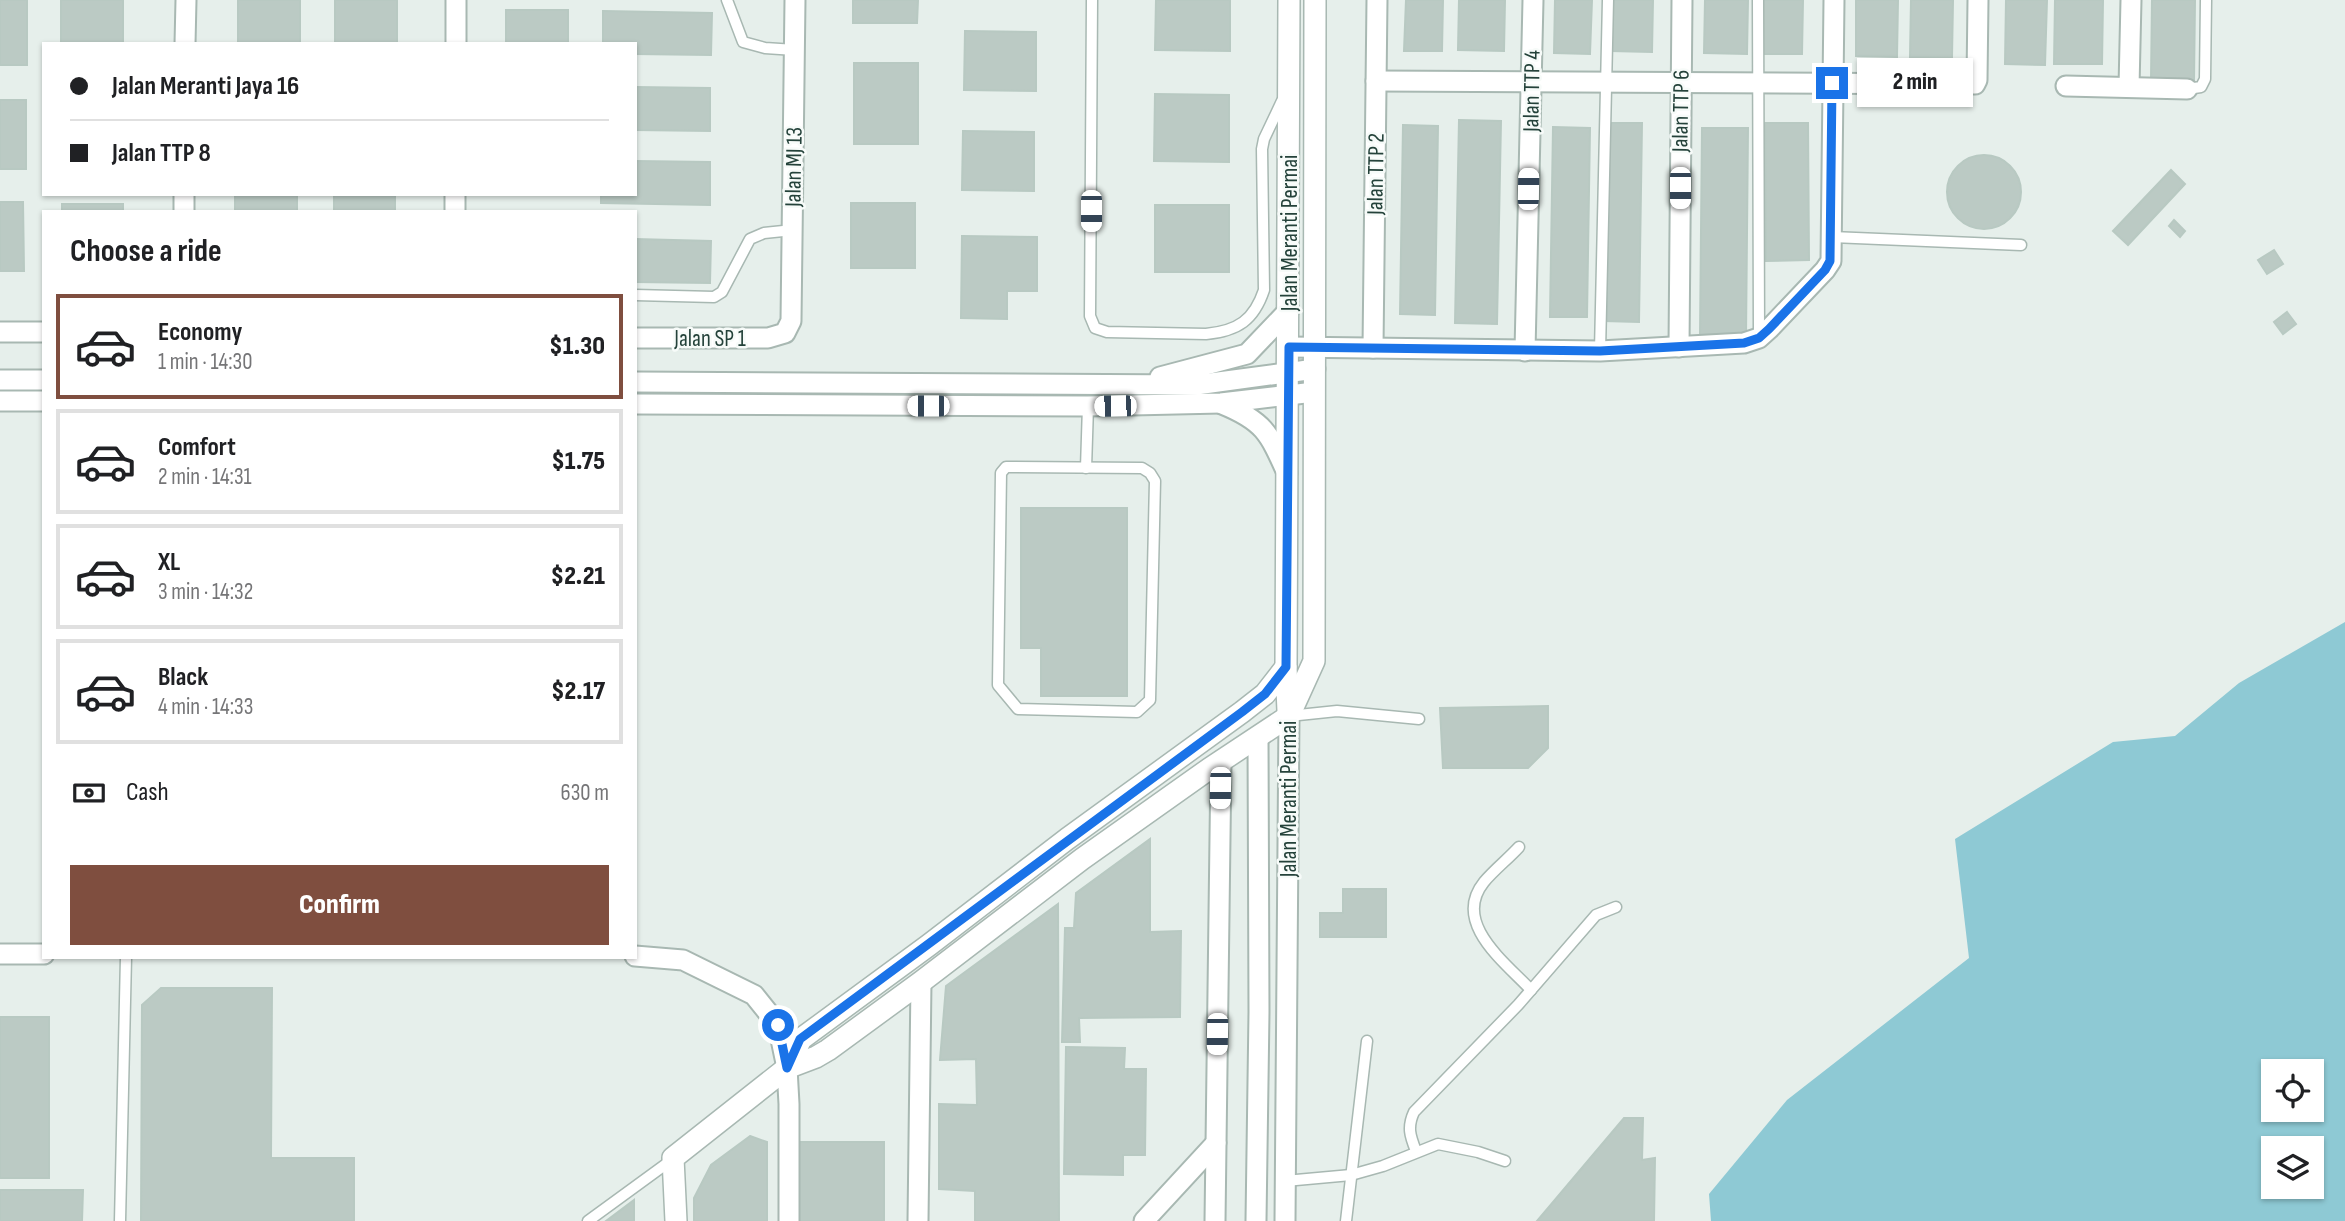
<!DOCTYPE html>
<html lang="en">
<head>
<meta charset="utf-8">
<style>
	body { margin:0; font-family:"Sofia Sans Condensed",sans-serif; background:#f2f2f2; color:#202124; height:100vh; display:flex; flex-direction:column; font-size:26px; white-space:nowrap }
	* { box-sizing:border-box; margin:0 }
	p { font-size:23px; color:#757577 }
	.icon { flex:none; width:38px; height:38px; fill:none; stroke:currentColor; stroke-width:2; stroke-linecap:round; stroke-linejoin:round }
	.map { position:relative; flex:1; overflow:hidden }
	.panel { position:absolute; left:42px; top:210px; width:595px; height:749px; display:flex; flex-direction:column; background:#fff; border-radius:0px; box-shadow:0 2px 5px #0004 }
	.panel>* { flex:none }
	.banner { position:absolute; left:42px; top:42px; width:595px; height:154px; border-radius:0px; box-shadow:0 2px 5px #0004; display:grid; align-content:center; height:154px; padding:0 28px; background:#fff }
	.tools { position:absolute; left:2261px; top:1059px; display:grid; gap:14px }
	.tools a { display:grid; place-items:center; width:63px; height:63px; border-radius:0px; background:#fff; box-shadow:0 2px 5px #0004; font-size:35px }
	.end { position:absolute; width:32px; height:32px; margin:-16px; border:9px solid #1a73e8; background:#fff; box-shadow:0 0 0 4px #fff }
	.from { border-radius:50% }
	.bubble { position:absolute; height:49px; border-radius:0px; background:#fff; box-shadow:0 2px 5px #0004; font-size:23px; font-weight:800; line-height:49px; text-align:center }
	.car { position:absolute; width:21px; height:42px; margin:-21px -10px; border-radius:9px; box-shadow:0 0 5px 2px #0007; background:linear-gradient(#fff 24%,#345 0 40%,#fff 0 76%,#345 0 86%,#fff 0) }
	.banner b { display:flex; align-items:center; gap:24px; height:66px; font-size:26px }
	.banner b+b { border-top:2px solid #e0e0e0 }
	.banner i { width:18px; height:18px; background:#202124 }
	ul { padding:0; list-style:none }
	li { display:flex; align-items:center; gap:21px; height:105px; margin:0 14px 10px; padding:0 14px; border:4px solid #e0e0e0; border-radius:0px }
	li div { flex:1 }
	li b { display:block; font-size:26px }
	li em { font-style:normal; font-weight:800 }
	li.on { border-color:#7f4e3f }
	li>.icon { width:63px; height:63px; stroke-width:1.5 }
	h2 { padding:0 28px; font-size:32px; line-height:84px }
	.pay { display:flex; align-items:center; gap:18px; height:77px; padding:0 28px; font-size:26px }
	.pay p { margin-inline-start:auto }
	.cta { display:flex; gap:14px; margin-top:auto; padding:14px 28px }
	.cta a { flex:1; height:80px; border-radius:0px; background:#7f4e3f; color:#fff; font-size:28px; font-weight:800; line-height:80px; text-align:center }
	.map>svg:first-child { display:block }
	.water { fill:#8ec9d4; fill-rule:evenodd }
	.building { fill:#bbcac4; stroke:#b8c9c2; stroke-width:2 }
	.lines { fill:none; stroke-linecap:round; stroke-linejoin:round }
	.service-casing { stroke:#a8b8b2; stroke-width:13 }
	.minor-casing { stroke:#a8b8b2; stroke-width:23 }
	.tertiary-casing { stroke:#a8b8b2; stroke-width:24 }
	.service { stroke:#fff; stroke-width:10 }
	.minor { stroke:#fff; stroke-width:19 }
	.tertiary { stroke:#fff; stroke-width:21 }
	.route { stroke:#1a73e8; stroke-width:9 }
	.labels { text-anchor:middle; stroke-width:5; stroke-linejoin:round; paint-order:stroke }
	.street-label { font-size:23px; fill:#24423a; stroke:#f7fbf9 }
</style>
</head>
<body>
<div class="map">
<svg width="2345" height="1221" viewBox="0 0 2345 1221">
	<rect width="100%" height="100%" fill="#e6efeb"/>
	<path class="water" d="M2345,622V1221H1711L1709,1194L1787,1100L1969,958L1955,839L2113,742L2175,736L2239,683ZM2273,1071H2312V1110H2273ZM2273,1148H2312V1186H2273Z"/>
	<g class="building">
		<rect x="0" y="0" width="27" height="65"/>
		<rect x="61" y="0" width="62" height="44"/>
		<rect x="238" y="0" width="62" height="44"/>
		<rect x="335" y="0" width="62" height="44"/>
		<polygon points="853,0 918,0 917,23 853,23"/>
		<polygon points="1156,0 1230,0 1230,51 1155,50"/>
		<polygon points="1406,0 1443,0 1442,51 1404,51"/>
		<polygon points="1459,0 1505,0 1504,51 1458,50"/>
		<polygon points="1555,0 1592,0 1590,54 1554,53"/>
		<polygon points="1612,0 1653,0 1652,52 1611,51"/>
		<polygon points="1705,0 1748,0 1747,54 1704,53"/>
		<polygon points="1762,0 1803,0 1802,54 1761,54"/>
		<polygon points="1856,0 1898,0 1897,57 1856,56"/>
		<polygon points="1911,0 1953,0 1952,58 1910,57"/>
		<polygon points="2006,0 2047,0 2045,65 2005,64"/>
		<polygon points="2055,0 2103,0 2102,64 2054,64"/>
		<polygon points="2152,0 2195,0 2194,81 2151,80"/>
		<rect x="506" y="10" width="62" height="34"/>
		<polygon points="603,11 712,13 711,55 635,54 635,44 603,44"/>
		<polygon points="965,31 1036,32 1036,91 964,90"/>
		<rect x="854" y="63" width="64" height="81"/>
		<polygon points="635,87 710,88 710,131 635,130"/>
		<polygon points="1155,94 1229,95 1229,162 1154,161"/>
		<rect x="0" y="100" width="26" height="69"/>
		<polygon points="1459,120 1501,121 1497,324 1455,323"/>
		<polygon points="1607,123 1642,123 1639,322 1604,321"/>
		<polygon points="1765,123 1808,123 1809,260 1766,261"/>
		<polygon points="1403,125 1438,126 1435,315 1400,314"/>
		<polygon points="1553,127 1590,128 1587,317 1550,317"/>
		<polygon points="1702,128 1748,128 1746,337 1700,336"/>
		<polygon points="963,131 1034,132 1034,191 962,190"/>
		<circle cx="1984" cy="192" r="37"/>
		<polygon points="635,161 710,162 710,205 601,203 601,194 635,194"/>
		<polygon points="2171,170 2185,184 2128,245 2113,231"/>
		<rect x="235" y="194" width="62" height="18"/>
		<rect x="334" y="194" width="61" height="18"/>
		<polygon points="0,202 23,202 24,271 0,271"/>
		<rect x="851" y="203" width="64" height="65"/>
		<rect x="62" y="204" width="61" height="8"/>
		<rect x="1155" y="205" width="74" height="67"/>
		<polygon points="2174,220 2185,231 2180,237 2169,226"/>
		<polygon points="962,236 1037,237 1037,291 1007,291 1007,319 961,318"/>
		<polygon points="635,239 711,241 710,283 635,282"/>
		<polygon points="2274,250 2283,264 2267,274 2258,260"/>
		<polygon points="2287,312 2296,324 2283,334 2274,322"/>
		<polygon points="1021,508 1127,508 1127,696 1041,696 1041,648 1021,648"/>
		<polygon points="1548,706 1548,748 1528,768 1443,768 1440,708"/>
		<polygon points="1150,839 1150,932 1181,931 1180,1017 1079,1018 1080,1042 1062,1042 1065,928 1074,928 1076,893"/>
		<polygon points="1343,889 1386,889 1386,937 1320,937 1320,913 1343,913"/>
		<polygon points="1058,904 1059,1221 975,1221 975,1191 939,1189 939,1104 977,1105 976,1059 940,1060 946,986"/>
		<polygon points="161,988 272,988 271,1158 354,1158 354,1221 141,1221 142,1005"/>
		<rect x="0" y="1017" width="49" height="161"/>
		<polygon points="1066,1047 1125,1048 1124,1069 1146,1069 1145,1155 1123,1155 1123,1175 1064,1174"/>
		<polygon points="1624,1118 1643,1118 1642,1160 1655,1158 1654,1221 1537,1221"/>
		<polygon points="750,1136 767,1142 767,1221 694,1221 694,1198 711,1165"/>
		<polygon points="797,1142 884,1142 884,1221 798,1221"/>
		<polygon points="0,1190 83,1190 82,1221 0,1221"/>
		<polygon points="634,1200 634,1221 606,1221"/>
	</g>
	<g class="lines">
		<g class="service-casing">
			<g id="service">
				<polyline points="727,0 743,42 765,48 795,50"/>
				<path d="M1092,0L1090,316L1095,328L1107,332L1206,334C1238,331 1254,320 1264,290L1262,149L1264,139L1282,101"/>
				<polyline points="1758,0 1759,337"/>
				<polyline points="2187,89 2201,87 2205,79 2206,0"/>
				<polyline points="1832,237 2021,245"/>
				<polyline points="635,295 714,297 722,292 750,239 764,233 793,230"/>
				<polyline points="1600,351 1608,0"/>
				<polygon points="1006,467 1142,468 1150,473 1155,481 1150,700 1137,712 1018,709 998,685 1001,473"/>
				<polyline points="1086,468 1088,406"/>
				<polyline points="1289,716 1337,711 1419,719"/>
				<path d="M1519,847C1508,859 1494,870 1484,882C1451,923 1506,963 1531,990"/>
				<path d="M1416,1151C1410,1136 1407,1127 1414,1112L1518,1005L1596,915L1616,907"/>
				<polyline points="1285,1181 1351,1175 1383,1166 1438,1144 1478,1152 1505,1161"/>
				<polyline points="120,1221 126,957"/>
				<polyline points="588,1221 673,1159"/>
				<polyline points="1346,1221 1367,1041"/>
			</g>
		</g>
		<g class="minor-casing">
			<g id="minor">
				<polyline points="185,44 186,0"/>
				<polyline points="456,44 456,0"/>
				<polyline points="1376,81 1975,84 1977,80 1978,0"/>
				<polyline points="2066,86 2187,89"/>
				<polyline points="2129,87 2131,0"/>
				<polyline points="184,212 184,194"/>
				<polyline points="455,212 455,194"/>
				<polyline points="0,332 44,332"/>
				<polyline points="635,338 768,338 785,333 791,321 795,0"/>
				<polyline points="1289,347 1600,351 1744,343 1759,338 1769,329 1825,270 1831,261 1834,0"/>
				<polyline points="1679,347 1682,0"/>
				<polyline points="1373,348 1377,0"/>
				<polyline points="1525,351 1533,0"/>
				<polyline points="1160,377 1247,354 1289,310"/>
				<polyline points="0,380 44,380"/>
				<polyline points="635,382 1196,385 1315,369"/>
				<polyline points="0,401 44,401"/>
				<polyline points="635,404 1088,406 1221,403 1314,392"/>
				<path d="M1222,404C1264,421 1269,433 1287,473"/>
				<polyline points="0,954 44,954"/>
				<polyline points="635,956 683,960 754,995 778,1025 787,1068 789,1104 789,1221"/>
				<polyline points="918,1221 921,982"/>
				<polyline points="1144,1221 1216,1143"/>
				<polyline points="1215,1221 1221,761"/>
				<polyline points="1256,1221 1259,1012 1258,737"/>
				<polyline points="1285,1221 1289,716"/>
			</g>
		</g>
		<g class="tertiary-casing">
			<g id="tertiary">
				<polyline points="1288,711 1286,667 1289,0"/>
				<polyline points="787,1068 801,1039 929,945 1067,839 1242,712 1265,694 1286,667"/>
				<polyline points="676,1221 673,1158 787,1068 816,1057 828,1050 921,982 1082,859 1209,769 1289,716 1314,661 1315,0"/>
			</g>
		</g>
		<use href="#service" class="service"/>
		<use href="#minor" class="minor"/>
		<use href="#tertiary" class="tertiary"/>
	</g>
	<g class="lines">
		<polyline class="route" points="778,1025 787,1068 800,1039 1242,712 1265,694 1286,667 1289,347 1600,351 1744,343 1759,338 1769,329 1825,270 1830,261 1832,83"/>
	</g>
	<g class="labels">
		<g class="street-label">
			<text transform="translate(1531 91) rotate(-89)" y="8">Jalan TTP 4</text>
			<text transform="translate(1680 111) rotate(-89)" y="8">Jalan TTP 6</text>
			<text transform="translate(793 167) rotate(-89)" y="8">Jalan MJ 13</text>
			<text transform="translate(1375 174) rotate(-89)" y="8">Jalan TTP 2</text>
			<text transform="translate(1289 233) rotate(-90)" y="8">Jalan Meranti Permai</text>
			<text x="710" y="346">Jalan SP 1</text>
			<text transform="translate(1288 799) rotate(-90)" y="8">Jalan Meranti Permai</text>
		</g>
	</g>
</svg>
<div class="tools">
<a><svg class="icon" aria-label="locate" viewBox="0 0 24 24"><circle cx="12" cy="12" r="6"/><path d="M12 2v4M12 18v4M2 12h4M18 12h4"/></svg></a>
<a><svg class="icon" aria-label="layers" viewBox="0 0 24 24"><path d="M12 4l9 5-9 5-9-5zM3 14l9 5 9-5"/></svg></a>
</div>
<i class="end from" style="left:778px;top:1025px"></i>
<i class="end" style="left:1832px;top:83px"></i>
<div class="bubble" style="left:1857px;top:58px;width:116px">2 min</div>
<i class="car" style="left:1680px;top:188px;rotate:180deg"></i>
<i class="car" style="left:1528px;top:189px;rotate:1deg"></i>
<i class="car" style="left:1091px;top:211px;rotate:180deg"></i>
<i class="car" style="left:928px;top:406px;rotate:270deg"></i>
<i class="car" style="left:1115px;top:406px;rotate:269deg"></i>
<i class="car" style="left:1220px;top:788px;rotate:181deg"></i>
<i class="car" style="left:1217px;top:1034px;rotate:181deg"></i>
<div class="banner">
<b><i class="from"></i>Jalan Meranti Jaya 16</b>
<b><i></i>Jalan TTP 8</b>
</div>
<section class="panel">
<h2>Choose a ride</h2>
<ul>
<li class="on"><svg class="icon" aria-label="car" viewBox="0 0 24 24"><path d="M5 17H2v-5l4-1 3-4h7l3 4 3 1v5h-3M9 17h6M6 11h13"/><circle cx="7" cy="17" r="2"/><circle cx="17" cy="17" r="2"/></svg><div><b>Economy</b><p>1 min · 14:30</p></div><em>$1.30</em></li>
<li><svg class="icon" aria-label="car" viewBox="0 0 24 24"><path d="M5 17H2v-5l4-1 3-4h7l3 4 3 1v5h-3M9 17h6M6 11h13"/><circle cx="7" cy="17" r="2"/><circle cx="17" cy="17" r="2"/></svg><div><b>Comfort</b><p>2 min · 14:31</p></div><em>$1.75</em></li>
<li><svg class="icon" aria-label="car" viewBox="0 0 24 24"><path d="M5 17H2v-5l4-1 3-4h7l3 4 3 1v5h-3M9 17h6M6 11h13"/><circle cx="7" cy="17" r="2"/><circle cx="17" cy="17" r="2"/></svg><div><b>XL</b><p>3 min · 14:32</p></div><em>$2.21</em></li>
<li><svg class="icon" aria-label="car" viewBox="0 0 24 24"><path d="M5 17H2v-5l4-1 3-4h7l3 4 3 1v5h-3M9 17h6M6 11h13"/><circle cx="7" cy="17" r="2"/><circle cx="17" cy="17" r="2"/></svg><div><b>Black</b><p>4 min · 14:33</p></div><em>$2.17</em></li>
</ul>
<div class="pay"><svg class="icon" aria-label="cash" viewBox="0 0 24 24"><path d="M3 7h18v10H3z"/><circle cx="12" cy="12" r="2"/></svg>Cash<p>630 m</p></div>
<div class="cta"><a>Confirm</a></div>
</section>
</div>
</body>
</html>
